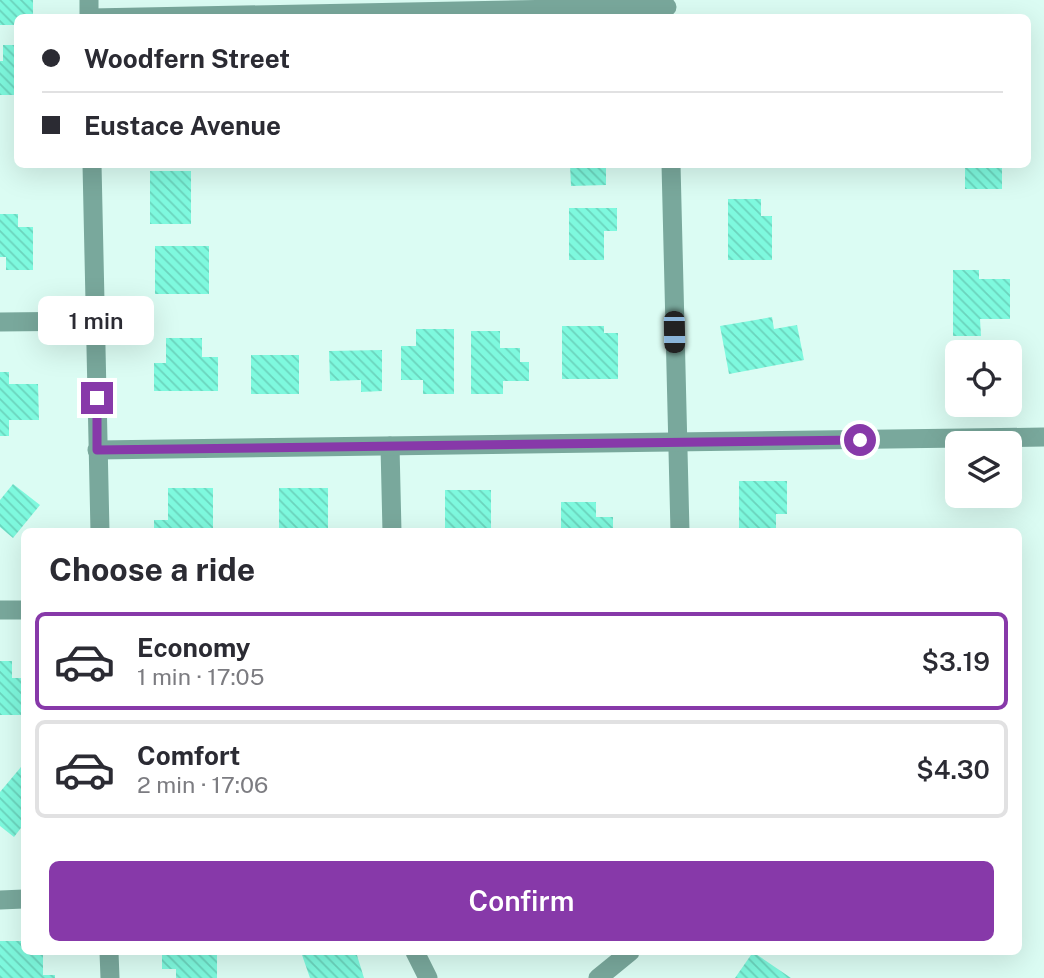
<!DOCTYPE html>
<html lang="en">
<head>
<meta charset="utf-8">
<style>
	body { margin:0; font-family:"Public Sans",sans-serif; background:#f2f2f3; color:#2b2b33; height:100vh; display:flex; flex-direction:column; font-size:26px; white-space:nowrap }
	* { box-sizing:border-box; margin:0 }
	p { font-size:23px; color:#7c7c81 }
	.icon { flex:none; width:38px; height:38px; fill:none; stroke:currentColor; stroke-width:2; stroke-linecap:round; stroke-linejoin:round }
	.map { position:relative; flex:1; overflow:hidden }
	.sheet { position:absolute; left:21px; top:528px; width:1001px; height:427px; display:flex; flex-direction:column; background:#fff; border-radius:10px; box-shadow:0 7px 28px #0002 }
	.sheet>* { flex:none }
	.banner { position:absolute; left:14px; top:14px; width:1017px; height:154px; border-radius:10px; box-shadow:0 7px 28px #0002; display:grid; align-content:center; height:154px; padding:0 28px; background:#fff }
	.buttons { position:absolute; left:945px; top:340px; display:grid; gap:14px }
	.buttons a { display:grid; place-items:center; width:77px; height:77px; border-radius:10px; background:#fff; box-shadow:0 7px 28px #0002; font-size:35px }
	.end { position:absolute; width:32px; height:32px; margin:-16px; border:9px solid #8739a9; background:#fff; box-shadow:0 0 0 4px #fff }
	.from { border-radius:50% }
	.bubble { position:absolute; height:49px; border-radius:10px; background:#fff; box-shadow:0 7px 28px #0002; font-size:23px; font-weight:600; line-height:49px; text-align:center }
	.car { position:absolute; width:21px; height:42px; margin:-21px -10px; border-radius:9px; box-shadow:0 0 5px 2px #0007; background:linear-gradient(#222 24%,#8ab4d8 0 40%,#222 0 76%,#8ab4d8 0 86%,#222 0) }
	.banner b { display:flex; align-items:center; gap:24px; height:66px; font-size:26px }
	.banner b+b { border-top:2px solid #e1e1e2 }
	.banner i { width:18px; height:18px; background:#2b2b33 }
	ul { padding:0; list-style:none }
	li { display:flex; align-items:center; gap:21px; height:98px; margin:0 14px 10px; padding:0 14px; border:4px solid #e1e1e2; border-radius:10px }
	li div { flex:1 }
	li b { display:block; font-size:26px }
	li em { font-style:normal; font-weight:600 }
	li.on { border-color:#8739a9 }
	li>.icon { width:63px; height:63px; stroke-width:1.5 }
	h2 { padding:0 28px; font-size:32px; line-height:84px }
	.cta { display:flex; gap:14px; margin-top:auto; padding:14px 28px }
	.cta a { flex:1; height:80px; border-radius:10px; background:#8739a9; color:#fff; font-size:28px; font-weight:600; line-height:80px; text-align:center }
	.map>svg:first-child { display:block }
	.building { fill:url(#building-back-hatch) }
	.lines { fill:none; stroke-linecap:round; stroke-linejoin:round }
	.minor { stroke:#79a89c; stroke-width:19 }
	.route { stroke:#8739a9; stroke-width:9 }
</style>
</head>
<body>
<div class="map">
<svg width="1044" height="978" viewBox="0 0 1044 978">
	<defs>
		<pattern id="building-back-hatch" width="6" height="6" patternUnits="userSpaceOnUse" patternTransform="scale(1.75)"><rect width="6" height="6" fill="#7ef9de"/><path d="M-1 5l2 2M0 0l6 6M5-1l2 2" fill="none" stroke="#6bd4bd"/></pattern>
	</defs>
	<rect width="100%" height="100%" fill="#dbfcf3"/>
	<g class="building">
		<polygon points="0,0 33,0 33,18 18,18 18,25 0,25"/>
		<polygon points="3,45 18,45 18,95 0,95 0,61 3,61"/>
		<polygon points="570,164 606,164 606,185 571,186"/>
		<rect x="965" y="164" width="37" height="25"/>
		<rect x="150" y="171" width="41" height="53"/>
		<polygon points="728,199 761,199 761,216 772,216 772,260 728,260"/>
		<polygon points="569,208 617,208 617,231 604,231 604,260 569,260"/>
		<polygon points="0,214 18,214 18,227 33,227 33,270 6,270 6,257 0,257"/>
		<rect x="155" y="246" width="54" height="48"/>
		<polygon points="953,270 979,270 979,279 1010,279 1010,319 980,319 981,336 953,336"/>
		<polygon points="772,317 774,329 797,325 804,360 729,374 720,326"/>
		<polygon points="562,326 604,326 604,333 618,333 618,379 562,379"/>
		<polygon points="416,329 454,329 454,394 423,394 423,380 401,380 401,346 416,346"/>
		<polygon points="471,331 500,331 500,348 520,348 520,362 529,362 529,381 503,381 503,394 471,394"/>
		<polygon points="166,338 202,338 202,357 218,357 218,391 154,391 154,363 166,363"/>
		<polygon points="382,350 382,391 361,392 361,380 330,381 329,351"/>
		<rect x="251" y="355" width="48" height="39"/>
		<polygon points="0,372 9,372 9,384 38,384 39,420 9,420 9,436 0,436"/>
		<polygon points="739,481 787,481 787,514 776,514 776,532 739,532"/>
		<polygon points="13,484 40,505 13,538 0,527 0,500"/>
		<polygon points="168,488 213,488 213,532 154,532 154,520 168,520"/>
		<rect x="279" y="488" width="49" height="44"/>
		<rect x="445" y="490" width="46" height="42"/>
		<polygon points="561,502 596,502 596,517 613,517 613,532 561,532"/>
		<polygon points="0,661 12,661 12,678 24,678 24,715 0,715"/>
		<polygon points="21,767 24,770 24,824 14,837 0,826 0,792"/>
		<polygon points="0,941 24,941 24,952 43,952 43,975 55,975 55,978 0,978"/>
		<polygon points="162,952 217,952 217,978 176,978 176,969 162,969"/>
		<polygon points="301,952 356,952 364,978 310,978"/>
		<polygon points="753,952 791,978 735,978"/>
	</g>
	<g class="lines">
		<g class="minor">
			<polyline points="89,0 89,18"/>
			<polyline points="91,18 667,7"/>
			<polyline points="92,164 100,532"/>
			<polyline points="671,164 680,532"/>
			<polyline points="0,322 95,321"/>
			<polyline points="390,446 392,532"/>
			<polyline points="97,450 1044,437"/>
			<polyline points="0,610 24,610"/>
			<polyline points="0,900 24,899"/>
			<polyline points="109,952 110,978"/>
			<polyline points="415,952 428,978"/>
			<polyline points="598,978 630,952"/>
		</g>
	</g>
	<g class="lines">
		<polyline class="route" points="97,398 97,450 860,440"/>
	</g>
</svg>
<div class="buttons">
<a><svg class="icon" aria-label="locate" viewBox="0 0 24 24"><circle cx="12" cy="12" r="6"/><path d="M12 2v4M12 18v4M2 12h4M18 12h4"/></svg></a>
<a><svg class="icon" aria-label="layers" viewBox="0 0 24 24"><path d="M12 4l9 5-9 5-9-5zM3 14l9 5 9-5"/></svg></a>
</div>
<i class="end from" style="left:860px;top:440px"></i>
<i class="end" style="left:97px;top:398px"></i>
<div class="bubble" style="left:38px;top:296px;width:116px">1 min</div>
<i class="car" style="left:674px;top:332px;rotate:179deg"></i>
<div class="banner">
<b><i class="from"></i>Woodfern Street</b>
<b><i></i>Eustace Avenue</b>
</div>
<section class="sheet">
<h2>Choose a ride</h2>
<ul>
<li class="on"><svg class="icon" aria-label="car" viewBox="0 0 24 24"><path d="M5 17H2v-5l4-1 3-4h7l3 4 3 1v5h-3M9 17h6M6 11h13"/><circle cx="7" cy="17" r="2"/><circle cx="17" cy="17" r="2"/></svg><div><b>Economy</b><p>1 min · 17:05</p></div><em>$3.19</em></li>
<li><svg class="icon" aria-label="car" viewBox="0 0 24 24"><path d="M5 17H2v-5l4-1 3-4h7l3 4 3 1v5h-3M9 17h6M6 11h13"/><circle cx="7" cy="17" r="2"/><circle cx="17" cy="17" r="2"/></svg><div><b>Comfort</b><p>2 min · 17:06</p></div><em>$4.30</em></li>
</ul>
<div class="cta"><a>Confirm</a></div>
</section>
</div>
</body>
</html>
